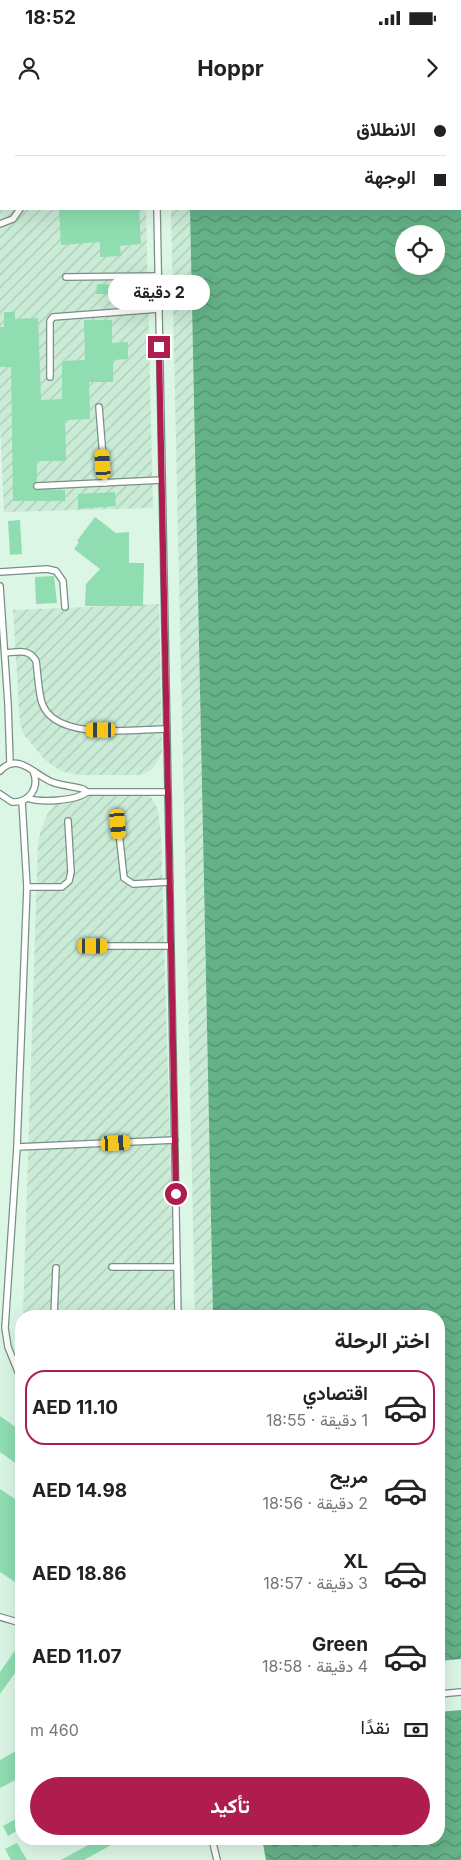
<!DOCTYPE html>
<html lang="ar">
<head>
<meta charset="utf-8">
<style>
	body { margin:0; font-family:Inter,Vazirmatn,sans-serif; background:#f6f6f6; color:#222; direction:rtl; height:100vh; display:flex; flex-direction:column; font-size:19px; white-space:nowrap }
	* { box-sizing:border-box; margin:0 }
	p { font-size:16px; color:#767676 }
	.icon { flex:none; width:28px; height:28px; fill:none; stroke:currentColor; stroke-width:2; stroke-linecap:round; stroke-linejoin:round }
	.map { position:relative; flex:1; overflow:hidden; direction:ltr }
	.side { position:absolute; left:15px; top:1210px; width:430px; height:535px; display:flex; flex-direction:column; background:#fff; border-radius:20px; box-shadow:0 5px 20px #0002; direction:rtl }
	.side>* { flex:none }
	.banner { position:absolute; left:0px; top:0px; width:461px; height:110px; box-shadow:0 5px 20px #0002; direction:rtl; display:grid; align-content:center; height:110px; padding:0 15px; background:#fff }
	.controls { position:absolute; left:395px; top:125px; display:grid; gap:10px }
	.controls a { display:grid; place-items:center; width:50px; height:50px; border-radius:50%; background:#fff; box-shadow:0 5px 20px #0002; font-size:25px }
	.end { position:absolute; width:22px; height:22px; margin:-11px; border:6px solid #ae1d4d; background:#fff; box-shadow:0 0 0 2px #fff }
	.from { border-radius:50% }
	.bubble { position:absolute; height:35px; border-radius:18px; background:#fff; box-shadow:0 5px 20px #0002; font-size:16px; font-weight:700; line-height:35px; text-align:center; direction:rtl }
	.car { position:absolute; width:15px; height:30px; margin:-15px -8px; border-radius:6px; box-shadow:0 0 4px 1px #0007; background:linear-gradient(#f5c518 24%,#345 0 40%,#f5c518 0 76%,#345 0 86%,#f5c518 0) }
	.banner b { display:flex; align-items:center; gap:18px; height:48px; font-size:19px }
	.banner b+b { border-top:1px solid #e0e0e0 }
	.banner i { width:12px; height:12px; background:#222 }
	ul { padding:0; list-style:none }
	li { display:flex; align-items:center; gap:15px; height:75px; margin:0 10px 8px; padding:0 5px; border:2px solid transparent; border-radius:20px }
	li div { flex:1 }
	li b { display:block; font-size:19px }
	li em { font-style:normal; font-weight:700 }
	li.selected { border-color:#ae1d4d }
	li>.icon { width:45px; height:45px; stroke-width:1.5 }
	h2 { padding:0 15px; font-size:22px; line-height:60px }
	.pay { display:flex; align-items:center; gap:12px; height:55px; padding:0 15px; font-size:19px }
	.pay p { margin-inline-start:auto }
	.cta { display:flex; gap:10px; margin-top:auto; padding:10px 15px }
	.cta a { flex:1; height:58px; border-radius:30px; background:#ae1d4d; color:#fff; font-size:20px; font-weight:700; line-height:58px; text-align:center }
	.status { display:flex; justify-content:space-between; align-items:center; height:35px; padding:0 25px; background:#fff; direction:ltr }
	.status svg { height:14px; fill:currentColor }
	header { display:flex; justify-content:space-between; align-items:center; height:65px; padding:0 15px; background:#fff; font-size:22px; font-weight:700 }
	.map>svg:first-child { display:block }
	.industrial { fill:url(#industrial-furrows) }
	.water { fill:url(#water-waves); fill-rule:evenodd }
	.building { fill:#8fddb1 }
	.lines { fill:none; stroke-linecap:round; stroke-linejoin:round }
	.lane-casing { stroke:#789082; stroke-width:8 }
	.lane { stroke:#fff; stroke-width:5.5 }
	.route { stroke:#ae1d4d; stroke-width:6 }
</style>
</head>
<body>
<div class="status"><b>18:52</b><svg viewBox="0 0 49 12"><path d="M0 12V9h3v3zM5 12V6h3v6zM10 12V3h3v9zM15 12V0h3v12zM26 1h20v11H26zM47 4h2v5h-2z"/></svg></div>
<header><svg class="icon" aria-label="forward" viewBox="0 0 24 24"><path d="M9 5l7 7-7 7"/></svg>Hoppr<svg class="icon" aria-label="person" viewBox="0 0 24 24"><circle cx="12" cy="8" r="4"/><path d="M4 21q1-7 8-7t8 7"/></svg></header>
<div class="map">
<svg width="461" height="1760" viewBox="0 0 461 1760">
	<defs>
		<pattern id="industrial-furrows" width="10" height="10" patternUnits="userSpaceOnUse" patternTransform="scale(1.25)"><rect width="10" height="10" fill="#caebd6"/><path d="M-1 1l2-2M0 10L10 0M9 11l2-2" fill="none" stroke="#adc9b7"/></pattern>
		<pattern id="water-waves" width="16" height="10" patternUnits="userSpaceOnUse" patternTransform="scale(1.25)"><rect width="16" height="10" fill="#65b288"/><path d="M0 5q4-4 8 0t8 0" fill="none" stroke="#52906e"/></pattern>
	</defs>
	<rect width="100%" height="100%" fill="#dcf6e6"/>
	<g class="industrial">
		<polygon points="0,0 144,0 1,1 1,109 146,109 153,408 4,412 0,323"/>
		<polygon points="171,109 190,109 213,1216 195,1216"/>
		<polygon points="159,504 162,652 156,664 150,671 141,675 79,675 61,671 45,660 24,635 20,624 13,510"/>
		<polygon points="139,691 150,696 158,709 161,735 175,1216 23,1216 38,743 41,729 47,715 55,705 77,692"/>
	</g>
	<g class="water">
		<path d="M188,0H461V1559L439,1561V1216H213L190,109H460V1ZM404,134H436V166H404Z"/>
		<polygon points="461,1610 461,1760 266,1760 262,1739 439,1739 439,1612"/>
	</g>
	<g class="building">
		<polygon points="59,109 139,109 141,144 120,146 121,156 100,157 100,142 61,145"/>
		<polygon points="97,184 122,185 122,194 96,194"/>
		<polygon points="4,212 15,212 15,219 38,218 41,300 62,299 62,261 85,260 84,220 112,220 112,243 128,242 128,259 113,260 113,282 89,282 90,319 65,320 66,361 37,361 37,381 33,384 33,389 65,390 65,401 13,401 11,267 0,267 0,227 4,227"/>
		<polygon points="115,392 116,406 78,409 78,394"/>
		<polygon points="95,417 116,433 129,432 129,463 144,463 143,506 85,506 86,484 100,469 74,449 79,442 77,441"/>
		<polygon points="20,420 22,454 10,455 8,421"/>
		<polygon points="54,476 57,503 36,504 35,477"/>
		<polygon points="0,1316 21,1331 21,1367 0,1352"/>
		<polygon points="0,1389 21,1403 21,1486 0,1472"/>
		<polygon points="21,1542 21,1579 15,1573 0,1594 0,1572"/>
		<polygon points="21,1648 21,1677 0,1688 0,1660"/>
		<polygon points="21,1716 21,1728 8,1736 3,1726"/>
		<polygon points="99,1739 122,1739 84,1760 61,1760"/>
		<polygon points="17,1743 27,1760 11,1760 5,1749"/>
	</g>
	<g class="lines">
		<g class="lane-casing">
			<g id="lane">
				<polyline points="154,0 154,1"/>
				<polyline points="0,16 1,16"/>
				<polyline points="157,109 178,1216"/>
				<polyline points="0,124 13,119 20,109"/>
				<polyline points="66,177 158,176"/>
				<polyline points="50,277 50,221 53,217 159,209"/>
				<polyline points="99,307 105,383"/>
				<polyline points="37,386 162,380"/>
				<polyline points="0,472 47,469 56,471 63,481 65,507"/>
				<polyline points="0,486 8,604 10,663"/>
				<path d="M5,553C17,552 29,548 36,561C38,574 38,590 42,603C55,642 135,629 167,629"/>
				<path d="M0,671C18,651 34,675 52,682C62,686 73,686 83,689L87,692H168"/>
				<path d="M0,694L12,702C30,703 40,687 33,671"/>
				<path d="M27,698C41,703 76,701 87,692"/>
				<polyline points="118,724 124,778 133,784 170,782"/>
				<polyline points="27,787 62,787 69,781 71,772 68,721"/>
				<polyline points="93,846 171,846"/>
				<polyline points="17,1047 175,1040"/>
				<polyline points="112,1167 177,1167"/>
				<polyline points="54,1216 56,1168"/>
				<polyline points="21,1279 8,1247 5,1228 17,1047 27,787 22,701"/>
				<polyline points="0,1517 21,1523"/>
				<polyline points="439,1594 461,1592"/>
				<polyline points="212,1739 217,1760"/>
			</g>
		</g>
		<use href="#lane" class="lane"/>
	</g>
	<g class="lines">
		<polyline class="route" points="159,247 176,1094"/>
	</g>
</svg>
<div class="controls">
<a><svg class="icon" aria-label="locate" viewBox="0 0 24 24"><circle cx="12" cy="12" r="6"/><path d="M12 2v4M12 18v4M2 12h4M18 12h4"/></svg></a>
</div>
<i class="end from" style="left:176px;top:1094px"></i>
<i class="end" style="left:159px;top:247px"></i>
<div class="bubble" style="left:108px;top:175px;width:102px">2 دقيقة</div>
<i class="car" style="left:103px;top:364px;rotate:356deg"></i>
<i class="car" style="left:101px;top:630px;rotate:270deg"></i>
<i class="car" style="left:118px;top:724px;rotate:175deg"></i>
<i class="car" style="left:93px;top:846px;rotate:90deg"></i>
<i class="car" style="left:116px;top:1043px;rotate:87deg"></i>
<div class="banner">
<b><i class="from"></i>الانطلاق</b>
<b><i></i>الوجهة</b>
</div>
<section class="side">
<h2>اختر الرحلة</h2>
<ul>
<li class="selected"><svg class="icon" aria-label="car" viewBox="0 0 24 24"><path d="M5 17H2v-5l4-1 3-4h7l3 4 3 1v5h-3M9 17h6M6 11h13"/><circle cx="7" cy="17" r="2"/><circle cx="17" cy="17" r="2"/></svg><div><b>اقتصادي</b><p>1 دقيقة · 18:55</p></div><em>AED 11.10</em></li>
<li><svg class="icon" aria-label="car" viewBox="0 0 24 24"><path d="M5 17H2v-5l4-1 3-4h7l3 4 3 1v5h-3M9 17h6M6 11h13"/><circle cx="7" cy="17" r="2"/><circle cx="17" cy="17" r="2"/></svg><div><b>مريح</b><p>2 دقيقة · 18:56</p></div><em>AED 14.98</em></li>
<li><svg class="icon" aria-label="car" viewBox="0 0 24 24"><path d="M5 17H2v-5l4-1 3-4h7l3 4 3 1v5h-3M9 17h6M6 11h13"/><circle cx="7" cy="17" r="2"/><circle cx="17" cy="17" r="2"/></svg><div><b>XL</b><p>3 دقيقة · 18:57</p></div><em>AED 18.86</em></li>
<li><svg class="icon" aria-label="car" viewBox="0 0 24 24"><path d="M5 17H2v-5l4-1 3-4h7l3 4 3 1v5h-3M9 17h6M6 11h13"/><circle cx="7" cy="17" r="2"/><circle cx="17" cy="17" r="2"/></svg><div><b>Green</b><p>4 دقيقة · 18:58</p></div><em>AED 11.07</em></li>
</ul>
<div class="pay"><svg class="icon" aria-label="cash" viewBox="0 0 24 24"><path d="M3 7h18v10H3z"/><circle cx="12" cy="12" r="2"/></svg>نقدًا<p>460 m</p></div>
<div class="cta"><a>تأكيد</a></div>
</section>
</div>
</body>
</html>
